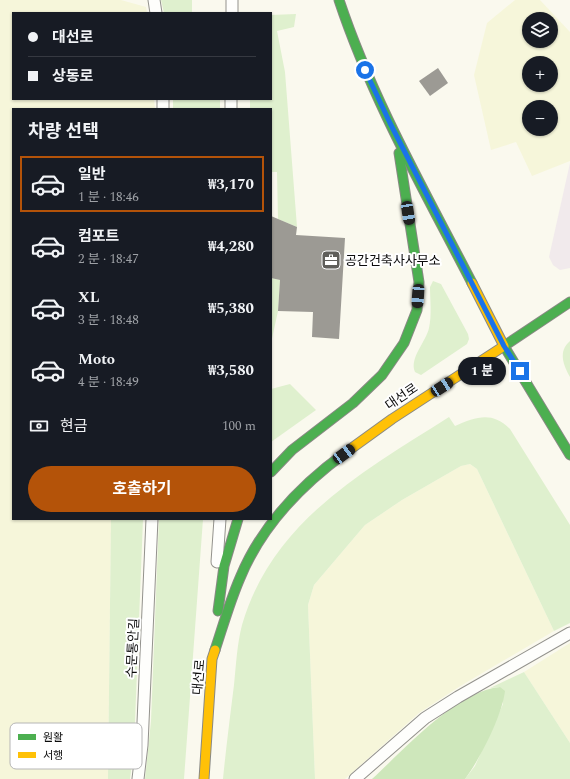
<!DOCTYPE html>
<html lang="ko">
<head>
<meta charset="utf-8">
<style>
	body { margin:0; font-family:Spectral,"Noto Sans KR",serif; background:#20242c; color:#f1f3f6; height:100vh; display:flex; flex-direction:column; font-size:15px; white-space:nowrap }
	* { box-sizing:border-box; margin:0 }
	p { font-size:13px; color:#9ea1a6 }
	.icon { flex:none; width:22px; height:22px; fill:none; stroke:currentColor; stroke-width:2; stroke-linecap:round; stroke-linejoin:round }
	.map { position:relative; flex:1; overflow:hidden }
	.drawer { position:absolute; left:12px; top:108px; width:260px; height:412px; display:flex; flex-direction:column; background:#171b24; border-radius:0px; box-shadow:0 1px 3px #0004 }
	.drawer>* { flex:none }
	.guide { position:absolute; left:12px; top:12px; width:260px; height:88px; border-radius:0px; box-shadow:0 1px 3px #0004; display:grid; align-content:center; height:88px; padding:0 16px; background:#171b24 }
	.tools { position:absolute; left:522px; top:12px; display:grid; gap:8px }
	.tools a { display:grid; place-items:center; width:36px; height:36px; border-radius:50%; background:#171b24; box-shadow:0 1px 3px #0004; font-size:20px }
	.end { position:absolute; width:18px; height:18px; margin:-9px; border:5px solid #1a73e8; background:#fff; box-shadow:0 0 0 2px #fff }
	.from { border-radius:50% }
	.bubble { position:absolute; height:28px; border-radius:14px; background:#171b24; box-shadow:0 1px 3px #0004; font-size:13px; font-weight:700; line-height:28px; text-align:center }
	.car { position:absolute; width:12px; height:24px; margin:-12px -6px; border-radius:5px; box-shadow:0 0 3px 1px #0007; background:linear-gradient(#222 24%,#8ab4d8 0 40%,#222 0 76%,#8ab4d8 0 86%,#222 0) }
	.guide b { display:flex; align-items:center; gap:14px; height:38px; font-size:15px }
	.guide b+b { border-top:1px solid #363941 }
	.guide i { width:10px; height:10px; background:#f1f3f6 }
	ul { padding:0; list-style:none }
	li { display:flex; align-items:center; gap:12px; height:56px; margin:0 8px 6px; padding:0 8px; border:2px solid transparent; border-radius:0px }
	li div { flex:1 }
	li b { display:block; font-size:15px }
	li em { font-style:normal; font-weight:700 }
	li.active { border-color:#b45309 }
	li>.icon { width:36px; height:36px; stroke-width:1.5 }
	h2 { padding:0 16px; font-size:18px; line-height:48px }
	.pay { display:flex; align-items:center; gap:10px; height:44px; padding:0 16px; font-size:15px }
	.pay p { margin-inline-start:auto }
	.primary-button { display:flex; gap:8px; margin-top:auto; padding:8px 16px }
	.primary-button a { flex:1; height:46px; border-radius:24px; background:#b45309; color:#fff; font-size:16px; font-weight:700; line-height:46px; text-align:center }
	.map>svg:first-child { display:block }
	.industrial { fill:#f1eaec }
	.farmland { fill:#f6f6da; fill-rule:evenodd }
	.green { fill:#dff0ce }
	.forest { fill:#cee7bb }
	.building { fill:#9c9a94 }
	.lines { fill:none; stroke-linecap:round; stroke-linejoin:round }
	.lane-casing { stroke:#93928d; stroke-width:13 }
	.fast-casing { stroke:#898984; stroke-width:11 }
	.slow-casing { stroke:#898984; stroke-width:11 }
	.lane { stroke:#fefefc; stroke-width:11 }
	.fast { stroke:#4caf50; stroke-width:9 }
	.slow { stroke:#ffc107; stroke-width:9 }
	.route { stroke:#1a73e8; stroke-width:5 }
	.labels { text-anchor:middle; stroke-width:4; stroke-linejoin:round; paint-order:stroke }
	.poi-label { font-size:13px; fill:#0b0b0b; stroke:#fff; text-anchor:start }
	.street-label { font-size:13px; fill:#0b0b0b; stroke:#fff }
	.key { fill:#fff; stroke:#b6b6b6; stroke-width:1 }
	.key-label { font-size:11px; fill:#0b0b0b }
</style>
</head>
<body>
<div class="map">
<svg width="570" height="779" viewBox="0 0 570 779">
	<rect width="100%" height="100%" fill="#faf9ee"/>
	<polygon class="industrial" points="570,163 570,268 560,270 553,265 549,257"/>
	<g class="farmland">
		<polygon points="0,0 121,0 146,7 147,13 13,13 13,99 154,99 155,109 13,109 13,519 111,519 108,779 0,779"/>
		<path d="M515,0H540L570,32V161L532,176L516,142L491,150L474,75L487,23ZM529,19H551V41H529ZM529,63H551V85H529ZM529,107H551V129H529Z"/>
		<polygon points="470,464 477,469 554,631 462,685 419,713 345,779 315,779 308,605 314,585 365,525 402,500 461,466"/>
		<polygon points="570,643 570,743 524,672"/>
	</g>
	<g class="green">
		<polygon points="161,0 192,0 192,13 164,13"/>
		<polygon points="296,14 294,27 277,31 285,72 297,227 278,219 277,172 271,172 271,109 250,109 250,99 271,99 271,15"/>
		<rect x="173" y="99" width="47" height="10"/>
		<polygon points="271,278 280,280 278,311 271,343"/>
		<path d="M433,281L441,284L468,334L469,339L467,344L421,375L415,372C409,358 426,342 429,328C432,315 430,300 430,287Z"/>
		<path d="M570,341V377C563,365 558,351 570,341Z"/>
		<polygon points="290,384 316,410 271,442 271,389"/>
		<path d="M449,417L455,426C476,417 492,411 510,429L570,525V623L554,631L477,469L470,464L461,466L402,500L365,525L314,585L308,605L315,779H223C226,748 230,717 234,685C236,666 237,644 242,625C272,521 364,471 449,417Z"/>
		<polygon points="111,519 143,519 134,747 130,779 108,779"/>
		<polygon points="159,519 203,519 184,779 145,779 151,721"/>
		<polygon points="524,672 570,743 570,779 465,779 475,766 503,704 500,687 490,688"/>
	</g>
	<path class="forest" d="M500,687L505,691C502,716 480,759 465,779H372C404,750 456,691 500,687Z"/>
	<g class="building">
		<polygon points="438,68 448,83 430,96 419,81"/>
		<polygon points="271,216 297,227 296,235 345,238 339,339 312,337 313,312 278,311 280,280 271,278"/>
	</g>
	<g class="lines">
		<g class="lane-casing">
			<g id="lane">
				<polyline points="154,0 156,13"/>
				<polyline points="232,13 232,0"/>
				<polyline points="163,109 163,99"/>
				<polyline points="231,109 231,99"/>
				<polyline points="217,562 220,519"/>
				<polyline points="138,779 142,745 152,519"/>
				<polyline points="355,779 425,718 458,697 570,633"/>
			</g>
		</g>
		<g class="fast-casing">
			<g id="fast">
				<path d="M339,0C372,99 424,190 472,283"/>
				<polyline points="570,302 504,346 570,455"/>
				<polyline points="271,472 292,450 353,403 382,375 404,343 417,310 419,282 399,153"/>
				<polyline points="218,611 224,566 238,519"/>
				<path d="M215,650C223,626 230,601 240,578C261,527 301,485 345,453"/>
			</g>
		</g>
		<g class="slow-casing">
			<g id="slow">
				<polyline points="345,453 392,419 504,346 472,283"/>
				<polyline points="204,779 212,659 215,650"/>
			</g>
		</g>
		<use href="#lane" class="lane"/>
		<use href="#fast" class="fast"/>
		<use href="#slow" class="slow"/>
	</g>
	<g class="lines">
		<polyline class="route" points="365,70 390,123 504,346 520,371"/>
	</g>
	<defs>
		<g id="office-square" transform="scale(1)"><rect x="-9" y="-9" width="18" height="18" rx="4" fill="#5f5e5a" stroke="#fff"/><path d="M-6-3h4V-5.5h4V-3h4V5H-6ZM-1-4.5V-3h2v-1.5ZM-6 0V1H6V0Z" fill="#fff"/></g>
	</defs>
	<g fill-rule="evenodd">
		<use href="#office-square" x="331" y="260"/>
	</g>
	<g class="labels">
		<g class="poi-label">
			<text x="345" y="265">공간건축사사무소</text>
		</g>
		<g class="street-label">
			<text transform="translate(401 396) rotate(-34)" y="5">대선로</text>
			<text transform="translate(132 648) rotate(-87)" y="5">수문통안길</text>
			<text transform="translate(198 677) rotate(-85)" y="5">대선로</text>
		</g>
	</g>
	<rect x="10" y="723" width="132" height="46" rx="6" class="key"/>
	<rect x="18" y="734" width="18" height="6" fill="#4caf50"/>
	<rect x="18" y="752" width="18" height="6" fill="#ffc107"/>
	<g class="key-label">
		<text x="43" y="741">원활</text>
		<text x="43" y="759">서행</text>
	</g>
</svg>
<div class="tools">
<a><svg class="icon" aria-label="layers" viewBox="0 0 24 24"><path d="M12 4l9 5-9 5-9-5zM3 14l9 5 9-5"/></svg></a>
<a>+</a>
<a>−</a>
</div>
<i class="end from" style="left:365px;top:70px"></i>
<i class="end" style="left:520px;top:371px"></i>
<div class="bubble" style="left:458px;top:357px;width:48px">1 분</div>
<i class="car" style="left:408px;top:213px;rotate:171deg"></i>
<i class="car" style="left:418px;top:296px;rotate:184deg"></i>
<i class="car" style="left:442px;top:387px;rotate:57deg"></i>
<i class="car" style="left:344px;top:454px;rotate:54deg"></i>
<div class="guide">
<b><i class="from"></i>대선로</b>
<b><i></i>상동로</b>
</div>
<section class="drawer">
<h2>차량 선택</h2>
<ul>
<li class="active"><svg class="icon" aria-label="car" viewBox="0 0 24 24"><path d="M5 17H2v-5l4-1 3-4h7l3 4 3 1v5h-3M9 17h6M6 11h13"/><circle cx="7" cy="17" r="2"/><circle cx="17" cy="17" r="2"/></svg><div><b>일반</b><p>1 분 · 18:46</p></div><em>₩3,170</em></li>
<li><svg class="icon" aria-label="car" viewBox="0 0 24 24"><path d="M5 17H2v-5l4-1 3-4h7l3 4 3 1v5h-3M9 17h6M6 11h13"/><circle cx="7" cy="17" r="2"/><circle cx="17" cy="17" r="2"/></svg><div><b>컴포트</b><p>2 분 · 18:47</p></div><em>₩4,280</em></li>
<li><svg class="icon" aria-label="car" viewBox="0 0 24 24"><path d="M5 17H2v-5l4-1 3-4h7l3 4 3 1v5h-3M9 17h6M6 11h13"/><circle cx="7" cy="17" r="2"/><circle cx="17" cy="17" r="2"/></svg><div><b>XL</b><p>3 분 · 18:48</p></div><em>₩5,380</em></li>
<li><svg class="icon" aria-label="car" viewBox="0 0 24 24"><path d="M5 17H2v-5l4-1 3-4h7l3 4 3 1v5h-3M9 17h6M6 11h13"/><circle cx="7" cy="17" r="2"/><circle cx="17" cy="17" r="2"/></svg><div><b>Moto</b><p>4 분 · 18:49</p></div><em>₩3,580</em></li>
</ul>
<div class="pay"><svg class="icon" aria-label="cash" viewBox="0 0 24 24"><path d="M3 7h18v10H3z"/><circle cx="12" cy="12" r="2"/></svg>현금<p>100 m</p></div>
<div class="primary-button"><a>호출하기</a></div>
</section>
</div>
</body>
</html>
